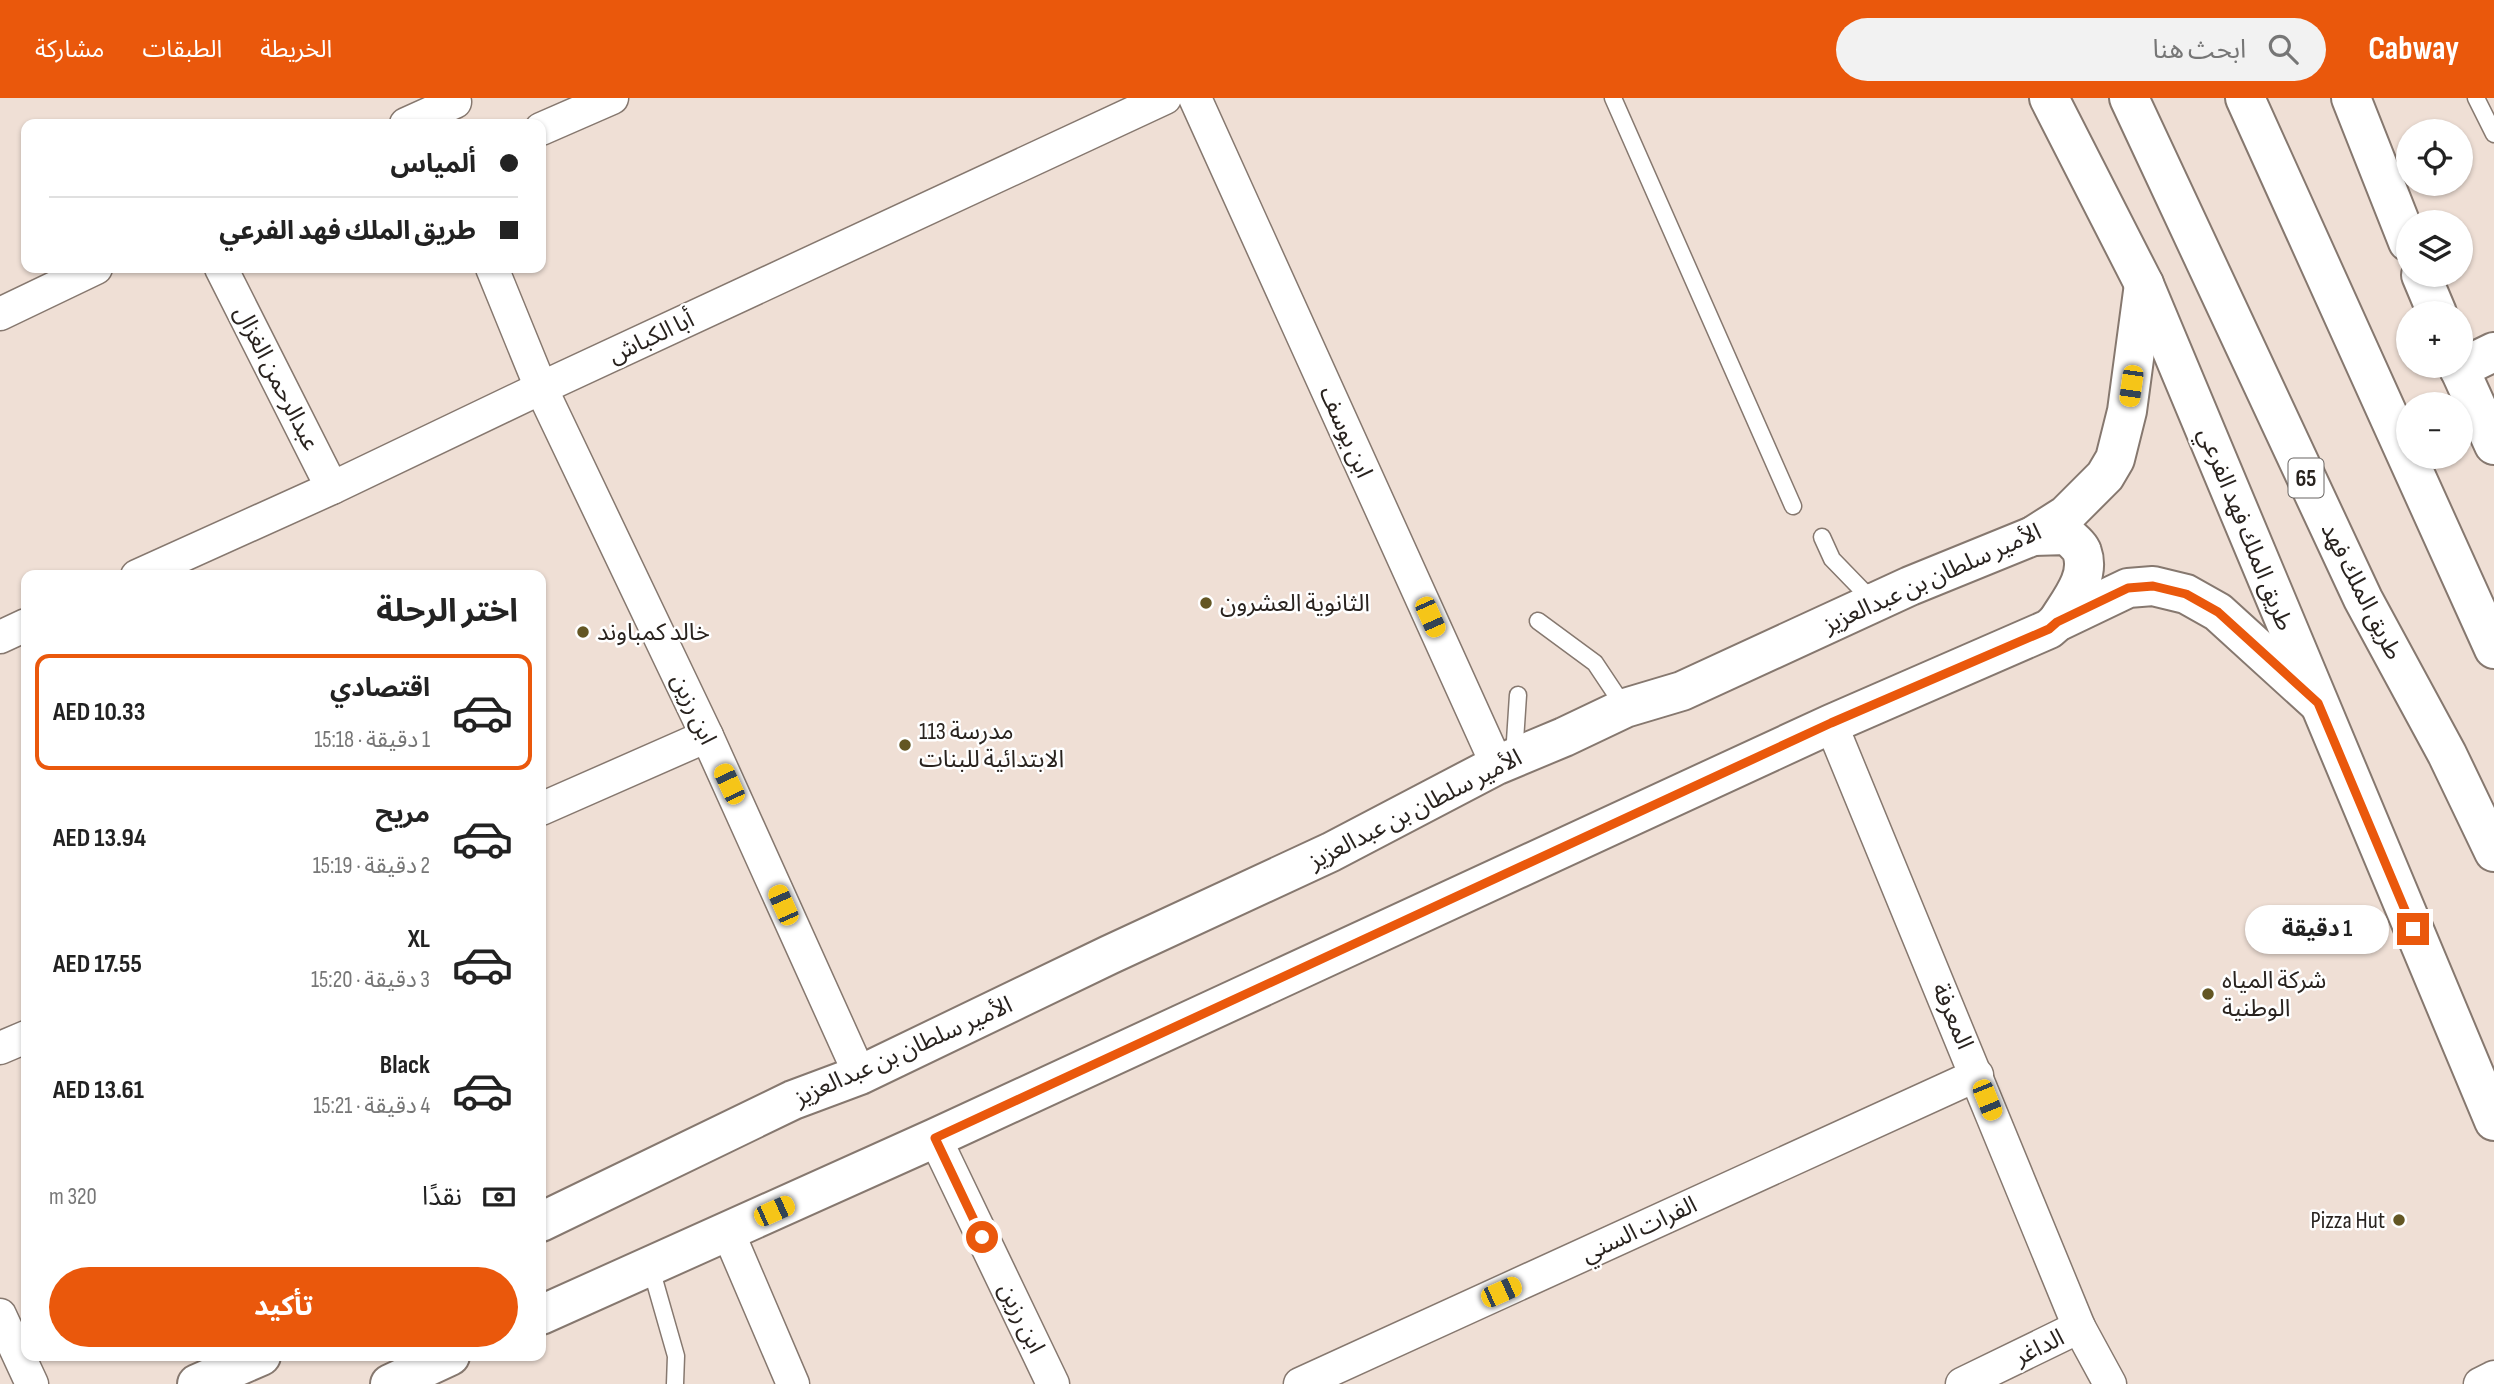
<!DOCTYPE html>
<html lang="ar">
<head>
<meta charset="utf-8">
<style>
	body { margin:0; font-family:"Sofia Sans Condensed","Noto Sans Arabic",sans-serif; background:#f2f2f2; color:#222; direction:rtl; height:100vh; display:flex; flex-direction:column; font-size:26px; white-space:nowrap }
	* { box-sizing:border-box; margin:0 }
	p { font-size:23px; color:#767676 }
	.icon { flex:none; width:38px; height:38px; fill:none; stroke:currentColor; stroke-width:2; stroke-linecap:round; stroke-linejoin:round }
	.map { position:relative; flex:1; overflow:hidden; direction:ltr }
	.drawer { position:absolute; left:21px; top:472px; width:525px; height:791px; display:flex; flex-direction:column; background:#fff; border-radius:14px; box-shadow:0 2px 5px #0004; direction:rtl }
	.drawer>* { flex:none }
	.banner { position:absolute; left:21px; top:21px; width:525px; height:154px; border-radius:14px; box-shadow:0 2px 5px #0004; direction:rtl; display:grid; align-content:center; height:154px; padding:0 28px; background:#fff }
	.buttons { position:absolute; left:2396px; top:21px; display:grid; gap:14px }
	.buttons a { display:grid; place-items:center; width:77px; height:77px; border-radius:50%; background:#fff; box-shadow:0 2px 5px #0004; font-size:35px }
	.end { position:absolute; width:32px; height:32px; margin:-16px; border:9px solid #ea580c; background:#fff; box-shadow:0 0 0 4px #fff }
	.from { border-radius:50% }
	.bubble { position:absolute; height:49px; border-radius:24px; background:#fff; box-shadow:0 2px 5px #0004; font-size:23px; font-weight:700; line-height:49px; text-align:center; direction:rtl }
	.car { position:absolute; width:21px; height:42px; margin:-21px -10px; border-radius:9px; box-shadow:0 0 5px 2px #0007; background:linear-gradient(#f5c518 24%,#345 0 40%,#f5c518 0 76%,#345 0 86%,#f5c518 0) }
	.banner b { display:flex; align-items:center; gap:24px; height:66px; font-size:26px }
	.banner b+b { border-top:2px solid #e0e0e0 }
	.banner i { width:18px; height:18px; background:#222 }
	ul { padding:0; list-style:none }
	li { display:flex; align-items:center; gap:21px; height:116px; margin:0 14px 10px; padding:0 14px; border:4px solid transparent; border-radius:14px }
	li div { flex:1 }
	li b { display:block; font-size:26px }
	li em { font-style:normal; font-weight:700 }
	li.current { border-color:#ea580c }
	li>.icon { width:63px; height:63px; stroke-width:1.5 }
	h2 { padding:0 28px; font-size:32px; line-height:84px }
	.pay { display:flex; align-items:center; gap:18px; height:77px; padding:0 28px; font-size:26px }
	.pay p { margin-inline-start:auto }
	.primary-button { display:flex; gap:14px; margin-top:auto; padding:14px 28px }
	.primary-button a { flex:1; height:80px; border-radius:42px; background:#ea580c; color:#fff; font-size:28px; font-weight:700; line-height:80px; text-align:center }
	header { display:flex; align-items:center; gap:42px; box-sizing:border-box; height:98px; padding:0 35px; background:#ea580c; color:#fff }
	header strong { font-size:33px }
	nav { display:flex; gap:38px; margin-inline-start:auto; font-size:24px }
	.search { width:490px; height:63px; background:#f2f2f2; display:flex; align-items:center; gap:18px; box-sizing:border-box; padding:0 24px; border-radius:38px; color:#767676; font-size:26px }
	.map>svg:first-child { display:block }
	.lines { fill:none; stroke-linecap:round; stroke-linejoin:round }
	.lane-casing { stroke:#86786f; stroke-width:19 }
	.street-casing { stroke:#86786f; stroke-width:35 }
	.secondary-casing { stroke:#86786f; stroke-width:42 }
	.primary-casing { stroke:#86786f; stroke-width:42 }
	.highway-casing { stroke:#86786f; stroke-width:42 }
	.lane { stroke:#fff; stroke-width:16 }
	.street { stroke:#fff; stroke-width:32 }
	.secondary { stroke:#fff; stroke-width:38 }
	.primary { stroke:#fff; stroke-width:38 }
	.highway { stroke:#fff; stroke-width:38 }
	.route { stroke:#ea580c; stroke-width:9 }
	.poi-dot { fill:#635623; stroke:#fff; stroke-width:2.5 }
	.labels { text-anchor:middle; stroke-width:5; stroke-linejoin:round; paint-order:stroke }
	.shield { fill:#fff; stroke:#696562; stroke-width:2 }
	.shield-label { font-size:23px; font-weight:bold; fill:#29231f }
	.street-label { font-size:24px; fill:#29231f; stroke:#fff }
	.poi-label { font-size:24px; fill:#29231f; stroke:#fff; text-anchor:start }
</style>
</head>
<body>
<header>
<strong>Cabway</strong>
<div class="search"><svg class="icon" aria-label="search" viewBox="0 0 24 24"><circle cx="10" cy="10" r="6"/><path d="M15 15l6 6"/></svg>ابحث هنا</div>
<nav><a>الخريطة</a><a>الطبقات</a><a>مشاركة</a></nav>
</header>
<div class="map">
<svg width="2494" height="1286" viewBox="0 0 2494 1286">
	<rect width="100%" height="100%" fill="#efdfd5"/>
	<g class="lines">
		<g class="lane-casing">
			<g id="lane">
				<polyline points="1613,0 1793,408"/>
				<polyline points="2476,0 2494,36"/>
				<polyline points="1822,439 1832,461 1865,495 1880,492"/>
				<polyline points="1538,523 1595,565 1625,610"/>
				<polyline points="1514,658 1518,597"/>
				<polyline points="650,1167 676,1258 675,1286"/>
			</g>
		</g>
		<g class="street-casing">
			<g id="street">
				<polyline points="1195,0 1497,667"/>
				<polyline points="406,26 455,4"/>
				<polyline points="541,31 612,0"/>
				<polyline points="221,170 332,390"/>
				<polyline points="492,170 541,290 707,638 860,977"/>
				<polyline points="0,216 96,170"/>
				<polyline points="137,478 332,390 541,290 1165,0"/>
				<polyline points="0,539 26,527"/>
				<polyline points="1831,626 2079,1229 2110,1286"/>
				<polyline points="541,711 707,638"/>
				<polyline points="0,950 26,939"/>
				<polyline points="935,1040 1053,1286"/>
				<polyline points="728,1134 793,1286"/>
				<polyline points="0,1217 32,1286"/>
				<polyline points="1300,1286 1977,977"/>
				<polyline points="1962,1286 2079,1229"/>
				<polyline points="2480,1286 2494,1279"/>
			</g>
		</g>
		<g class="secondary-casing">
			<g id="secondary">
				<polyline points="2459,271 2494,254"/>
				<path d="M2033,438L2067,437C2072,442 2080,448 2082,454C2091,479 2069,504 2057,524"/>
				<polyline points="541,1124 793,1002 860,977 1109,857 1331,754 1497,667 1564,639 1625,610 1682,593 1910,488 2033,438 2066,417 2105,378 2115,361 2127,313 2144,186"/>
				<polyline points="541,1217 935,1040 1831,626 2049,531 2057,524 2128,490 2153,488 2186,496 2218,514 2318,605"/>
				<polyline points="197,1286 261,1258"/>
				<polyline points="390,1286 450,1258"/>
			</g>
		</g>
		<g class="primary-casing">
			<g id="primary">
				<polyline points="2049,0 2144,186 2494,1023"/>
				<polyline points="2351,0 2408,144"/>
				<polyline points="2421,177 2437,215"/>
				<polyline points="2458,268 2494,347"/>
			</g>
		</g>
		<g class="highway-casing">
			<g id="highway">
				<polyline points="2129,0 2363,501 2447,656 2494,754"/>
				<polyline points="2245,0 2494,551"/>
			</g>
		</g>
		<use href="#lane" class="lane"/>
		<use href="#street" class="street"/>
		<use href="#secondary" class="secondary"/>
		<use href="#primary" class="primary"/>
		<use href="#highway" class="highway"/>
	</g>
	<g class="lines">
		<polyline class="route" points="982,1139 935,1040 1831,625 2049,531 2057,524 2128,490 2153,488 2186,496 2218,514 2318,605 2413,831"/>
	</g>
	<g class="poi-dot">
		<circle cx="1206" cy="505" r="7"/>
		<circle cx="583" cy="534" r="7"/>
		<circle cx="905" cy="647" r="7"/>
		<circle cx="2208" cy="896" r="7"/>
		<circle cx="2399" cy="1122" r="7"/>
	</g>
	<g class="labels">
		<rect class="shield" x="2288.5" y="360.5" width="35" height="39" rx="5"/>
		<g class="shield-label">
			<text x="2306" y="388">65</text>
		</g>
		<g class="street-label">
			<text transform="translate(651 239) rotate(-25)" y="8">أبا الكباش</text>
			<text transform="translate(277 280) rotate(63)" y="8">عبدالرحمن الغزال</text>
			<text transform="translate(1346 334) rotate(66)" y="8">ابن يوسف</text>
			<text transform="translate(2246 431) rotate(68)" y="8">طريق الملك فهد الفرعي</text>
			<text transform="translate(1932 480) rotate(-24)" y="8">الأمير سلطان بن عبدالعزيز</text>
			<text transform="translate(2362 493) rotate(63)" y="8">طريق الملك فهد</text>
			<text transform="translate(694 611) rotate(65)" y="8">ابن رزين</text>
			<text transform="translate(1415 711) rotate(-27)" y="8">الأمير سلطان بن عبدالعزيز</text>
			<text transform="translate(1953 918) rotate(67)" y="8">المعرفة</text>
			<text transform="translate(903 953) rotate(-24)" y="8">الأمير سلطان بن عبدالعزيز</text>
			<text transform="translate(1639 1131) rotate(-25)" y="8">الفرات السني</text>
			<text transform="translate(1022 1220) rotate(64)" y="8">ابن رزين</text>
			<text transform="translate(2039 1249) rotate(-26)" y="8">الداغر</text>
		</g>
		<g class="poi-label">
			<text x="1220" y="513">الثانوية العشرون</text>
			<text x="597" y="542">خالد كمباوند</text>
			<text x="919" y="641">مدرسة 113<tspan x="919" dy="28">الابتدائية للبنات</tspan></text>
			<text x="2222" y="890">شركة المياه<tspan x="2222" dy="28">الوطنية</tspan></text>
			<text x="2385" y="1130" text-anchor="end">Pizza Hut</text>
		</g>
	</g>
</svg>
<div class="buttons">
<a><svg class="icon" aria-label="locate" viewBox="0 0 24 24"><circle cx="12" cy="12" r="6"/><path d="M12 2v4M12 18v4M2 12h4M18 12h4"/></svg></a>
<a><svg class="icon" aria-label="layers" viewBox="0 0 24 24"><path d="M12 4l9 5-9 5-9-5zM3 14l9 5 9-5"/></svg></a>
<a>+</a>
<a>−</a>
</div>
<i class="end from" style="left:982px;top:1139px"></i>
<i class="end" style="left:2413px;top:831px"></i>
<div class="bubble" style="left:2245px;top:807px;width:144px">1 دقيقة</div>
<i class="car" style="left:2131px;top:288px;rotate:188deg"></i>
<i class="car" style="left:1430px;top:519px;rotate:156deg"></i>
<i class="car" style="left:729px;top:686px;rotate:335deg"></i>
<i class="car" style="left:783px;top:807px;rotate:336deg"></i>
<i class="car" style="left:1987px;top:1002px;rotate:158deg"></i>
<i class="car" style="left:774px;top:1113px;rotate:66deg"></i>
<i class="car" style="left:1501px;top:1194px;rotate:66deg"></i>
<div class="banner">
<b><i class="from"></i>ألمياس</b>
<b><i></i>طريق الملك فهد الفرعي</b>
</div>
<section class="drawer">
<h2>اختر الرحلة</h2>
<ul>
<li class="current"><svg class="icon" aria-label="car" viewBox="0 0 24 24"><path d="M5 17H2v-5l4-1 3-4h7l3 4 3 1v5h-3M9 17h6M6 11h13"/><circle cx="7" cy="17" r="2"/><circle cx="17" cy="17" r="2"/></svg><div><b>اقتصادي</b><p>1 دقيقة · 15:18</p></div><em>AED 10.33</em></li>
<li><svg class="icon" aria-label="car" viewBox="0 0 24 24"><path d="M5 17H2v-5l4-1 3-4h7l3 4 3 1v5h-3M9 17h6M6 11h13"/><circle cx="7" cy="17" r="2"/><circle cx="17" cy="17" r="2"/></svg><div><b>مريح</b><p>2 دقيقة · 15:19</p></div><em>AED 13.94</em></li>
<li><svg class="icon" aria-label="car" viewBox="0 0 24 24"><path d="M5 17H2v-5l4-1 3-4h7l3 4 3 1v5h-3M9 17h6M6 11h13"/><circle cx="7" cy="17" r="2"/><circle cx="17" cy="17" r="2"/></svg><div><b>XL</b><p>3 دقيقة · 15:20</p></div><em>AED 17.55</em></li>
<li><svg class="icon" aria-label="car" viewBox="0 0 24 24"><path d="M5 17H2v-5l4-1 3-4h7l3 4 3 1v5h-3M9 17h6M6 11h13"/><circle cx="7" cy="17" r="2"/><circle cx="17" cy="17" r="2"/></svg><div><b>Black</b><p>4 دقيقة · 15:21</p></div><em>AED 13.61</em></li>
</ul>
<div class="pay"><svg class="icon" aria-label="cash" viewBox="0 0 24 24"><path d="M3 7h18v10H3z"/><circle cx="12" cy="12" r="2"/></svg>نقدًا<p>320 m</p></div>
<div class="primary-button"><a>تأكيد</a></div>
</section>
</div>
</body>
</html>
